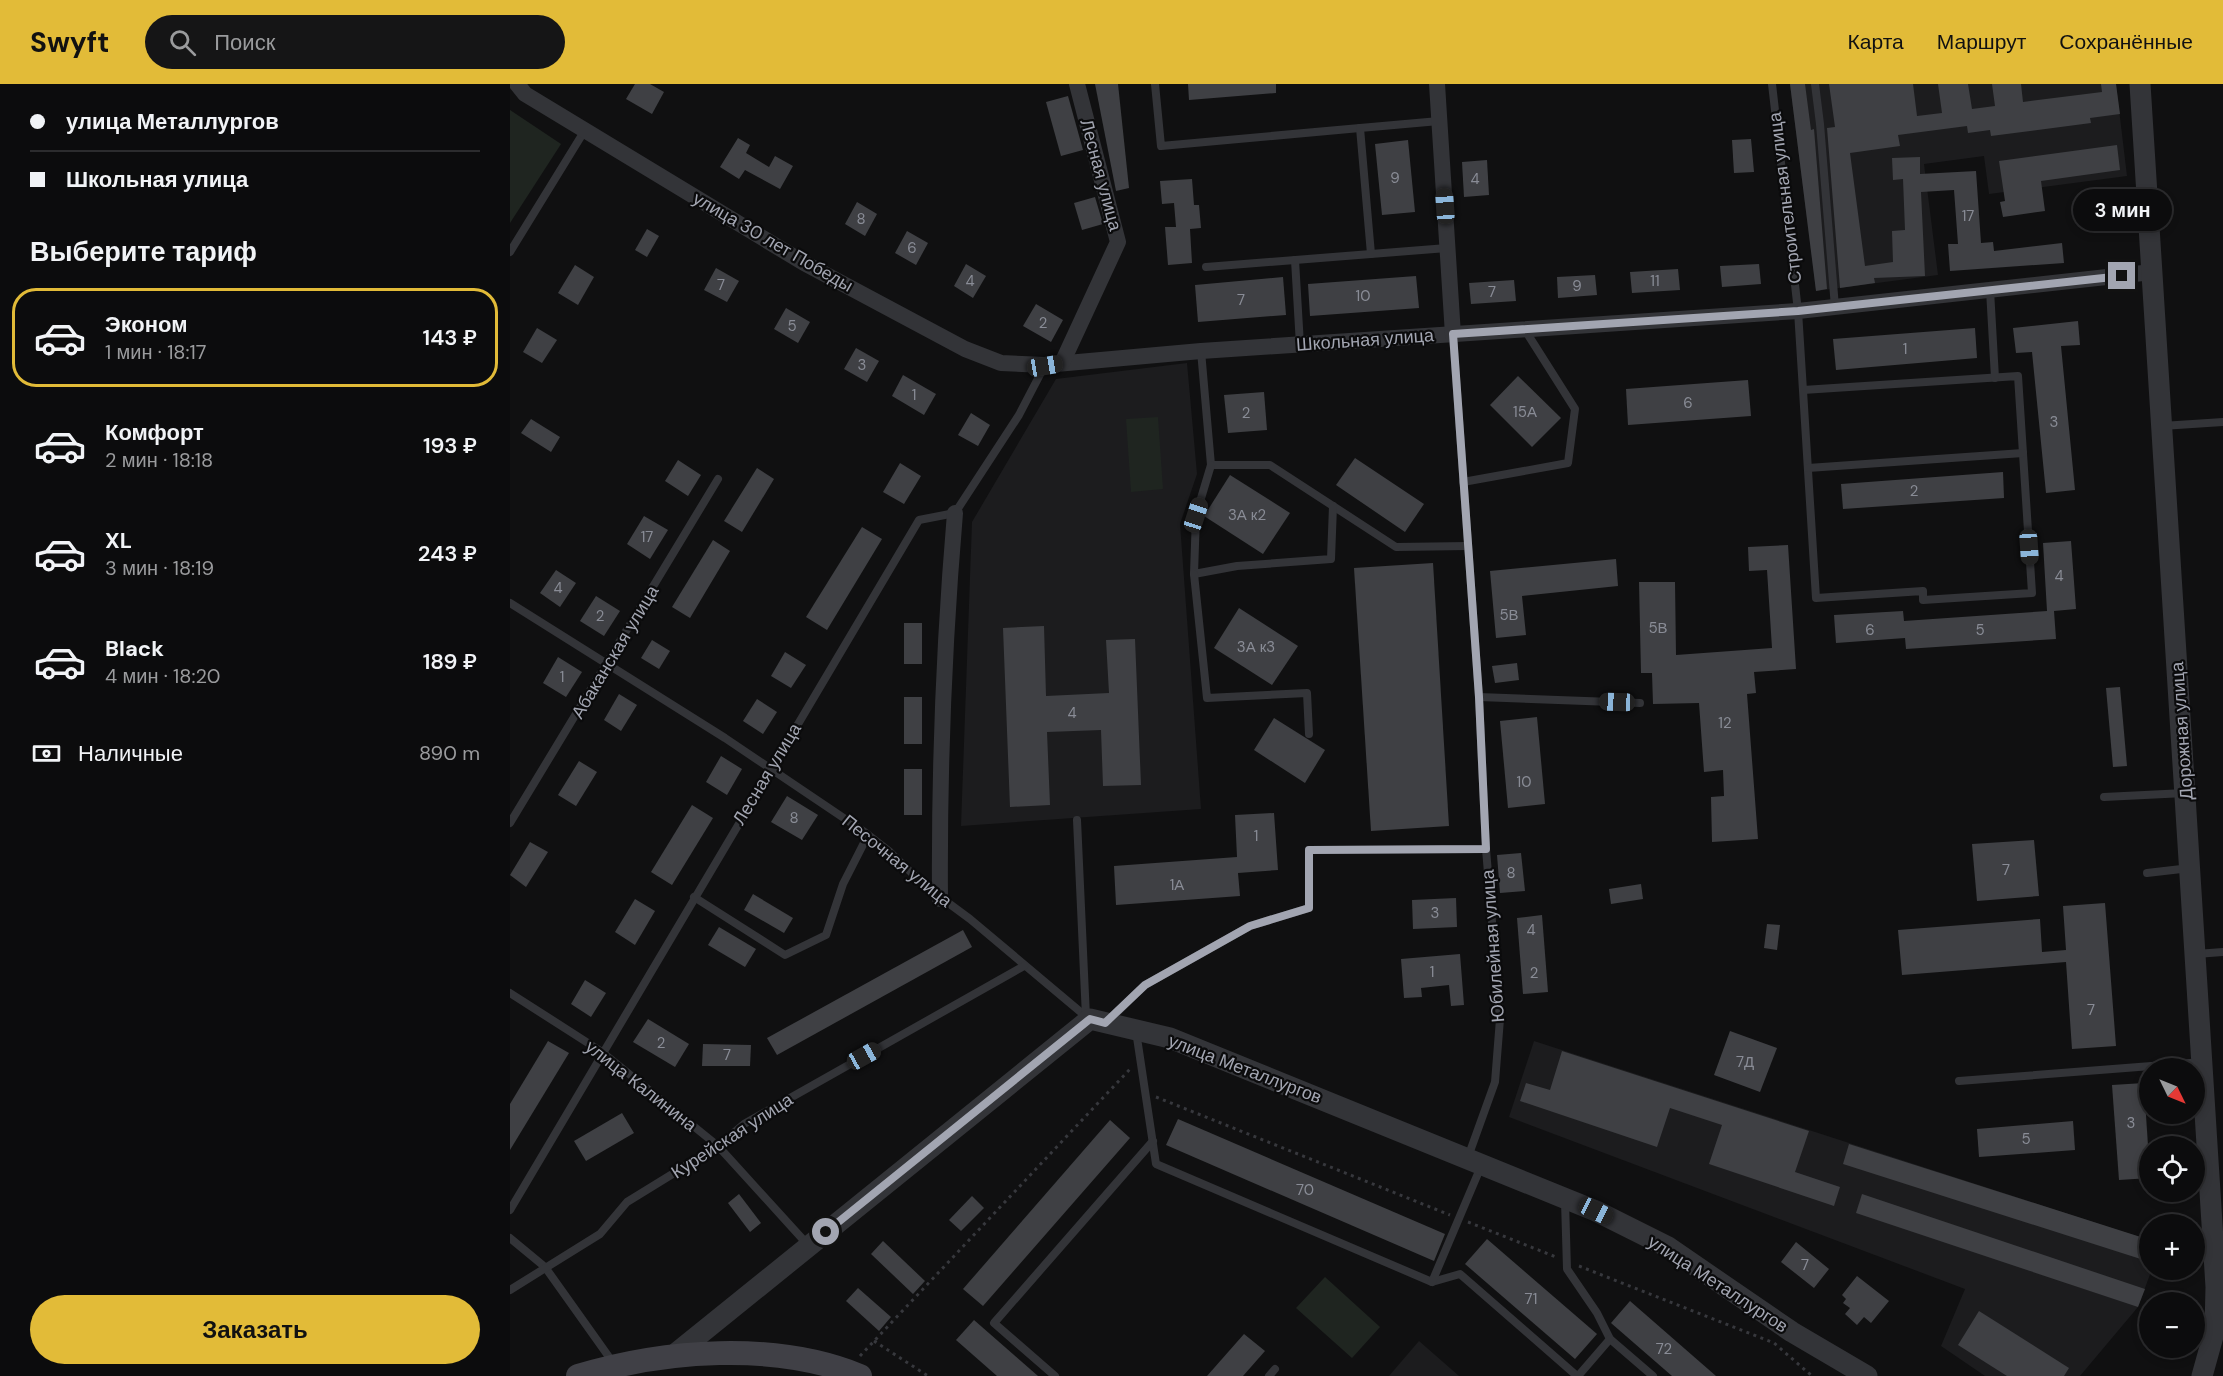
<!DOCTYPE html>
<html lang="ru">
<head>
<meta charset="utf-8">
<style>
	body { margin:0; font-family:"DM Sans",sans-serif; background:#151516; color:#f1f3f6; height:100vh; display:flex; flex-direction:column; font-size:22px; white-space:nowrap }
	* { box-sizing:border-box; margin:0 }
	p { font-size:20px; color:#9a9b9d }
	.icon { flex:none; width:33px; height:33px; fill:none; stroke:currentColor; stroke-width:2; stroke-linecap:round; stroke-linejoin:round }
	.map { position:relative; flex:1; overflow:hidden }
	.sheet { display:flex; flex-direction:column; background:#0c0c0d; width:510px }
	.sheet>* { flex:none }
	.guide { display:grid; align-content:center; height:132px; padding:0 30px; background:#0c0c0d }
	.needle { width:39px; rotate:133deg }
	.buttons { position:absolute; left:1629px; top:974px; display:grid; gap:12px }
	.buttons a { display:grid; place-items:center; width:66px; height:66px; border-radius:50%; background:#0c0c0d; box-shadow:0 3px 9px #0003,0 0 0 2px #2c2c2e; font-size:30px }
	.end { position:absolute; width:27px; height:27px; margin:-14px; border:8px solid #a2a5b1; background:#111; box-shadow:0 0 0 3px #111 }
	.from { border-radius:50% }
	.bubble { position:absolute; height:42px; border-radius:21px; background:#0c0c0d; box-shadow:0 3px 9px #0003,0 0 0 2px #2c2c2e; font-size:20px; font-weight:600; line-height:42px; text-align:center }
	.car { position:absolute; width:18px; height:36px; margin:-18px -9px; border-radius:8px; box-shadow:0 0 4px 2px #0007; background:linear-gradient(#222 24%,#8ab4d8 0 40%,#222 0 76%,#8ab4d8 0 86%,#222 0) }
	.guide b { display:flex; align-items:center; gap:21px; height:57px; font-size:22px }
	.guide b+b { border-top:2px solid #2c2c2e }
	.guide i { width:15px; height:15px; background:#f1f3f6 }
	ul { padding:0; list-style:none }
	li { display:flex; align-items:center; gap:18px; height:99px; margin:0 12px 9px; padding:0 18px; border:3px solid transparent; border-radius:24px }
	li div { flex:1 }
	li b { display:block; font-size:22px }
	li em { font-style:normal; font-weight:600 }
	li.current { border-color:#e2bb38 }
	li>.icon { width:54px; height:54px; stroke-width:1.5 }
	h2 { padding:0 30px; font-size:27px; line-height:72px }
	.pay { display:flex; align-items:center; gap:15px; height:66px; padding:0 30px; font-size:22px }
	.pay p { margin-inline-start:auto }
	.action { display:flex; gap:12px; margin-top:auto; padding:12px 30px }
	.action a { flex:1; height:69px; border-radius:36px; background:#e2bb38; color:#111; font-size:24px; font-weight:600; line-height:69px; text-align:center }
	header { display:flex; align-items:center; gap:36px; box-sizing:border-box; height:84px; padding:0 30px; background:#e2bb38; color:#111 }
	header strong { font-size:28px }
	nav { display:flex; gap:33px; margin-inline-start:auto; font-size:21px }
	.search { width:420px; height:54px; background:#151516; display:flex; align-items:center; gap:15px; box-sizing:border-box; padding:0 21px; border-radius:33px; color:#9a9b9d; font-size:22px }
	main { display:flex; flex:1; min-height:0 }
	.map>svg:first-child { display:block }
	.built { fill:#1c1c1e }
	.green { fill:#1f2520 }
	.building { fill:#3f4044 }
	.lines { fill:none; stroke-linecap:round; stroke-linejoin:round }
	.path { stroke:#37383d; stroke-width:3; stroke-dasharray:3 4.5; stroke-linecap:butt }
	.service { stroke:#333438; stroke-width:8 }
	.minor { stroke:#333438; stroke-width:16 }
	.tertiary { stroke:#333438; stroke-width:21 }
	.secondary { stroke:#404046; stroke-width:24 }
	.route { stroke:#a2a5b1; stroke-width:8 }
	.labels { text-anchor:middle; stroke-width:4.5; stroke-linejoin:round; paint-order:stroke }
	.number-label { font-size:15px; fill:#898c96 }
	.street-label { font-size:18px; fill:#a2a5b1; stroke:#0b0b0c }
</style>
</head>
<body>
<header>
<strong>Swyft</strong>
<div class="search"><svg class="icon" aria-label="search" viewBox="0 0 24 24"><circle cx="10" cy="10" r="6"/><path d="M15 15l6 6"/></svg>Поиск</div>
<nav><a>Карта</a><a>Маршрут</a><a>Сохранённые</a></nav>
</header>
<main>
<section class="sheet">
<div class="guide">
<b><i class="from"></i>улица Металлургов</b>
<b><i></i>Школьная улица</b>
</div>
<h2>Выберите тариф</h2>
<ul>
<li class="current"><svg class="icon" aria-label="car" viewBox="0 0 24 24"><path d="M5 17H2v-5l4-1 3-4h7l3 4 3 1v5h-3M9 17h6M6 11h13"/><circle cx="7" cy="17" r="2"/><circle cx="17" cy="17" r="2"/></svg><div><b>Эконом</b><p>1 мин · 18:17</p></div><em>143 ₽</em></li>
<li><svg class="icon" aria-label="car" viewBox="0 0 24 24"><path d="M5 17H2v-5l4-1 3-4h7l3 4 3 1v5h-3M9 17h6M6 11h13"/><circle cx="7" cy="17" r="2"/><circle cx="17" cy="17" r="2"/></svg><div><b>Комфорт</b><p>2 мин · 18:18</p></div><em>193 ₽</em></li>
<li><svg class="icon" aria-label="car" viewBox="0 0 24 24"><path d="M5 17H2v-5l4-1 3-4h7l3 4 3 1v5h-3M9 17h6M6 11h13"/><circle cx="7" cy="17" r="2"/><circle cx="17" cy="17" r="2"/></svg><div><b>XL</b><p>3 мин · 18:19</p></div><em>243 ₽</em></li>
<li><svg class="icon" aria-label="car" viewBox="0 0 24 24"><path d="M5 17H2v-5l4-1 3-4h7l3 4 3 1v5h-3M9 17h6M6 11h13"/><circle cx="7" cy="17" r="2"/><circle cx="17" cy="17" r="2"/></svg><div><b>Black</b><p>4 мин · 18:20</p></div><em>189 ₽</em></li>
</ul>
<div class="pay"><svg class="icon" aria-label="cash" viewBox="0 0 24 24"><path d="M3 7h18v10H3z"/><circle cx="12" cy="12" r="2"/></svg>Наличные<p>890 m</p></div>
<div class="action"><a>Заказать</a></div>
</section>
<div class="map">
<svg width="1713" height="1292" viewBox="0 0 1713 1292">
	<rect width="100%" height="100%" fill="#101011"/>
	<g class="built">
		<polygon points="1280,0 1606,0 1617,92 1479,110 1474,72 1414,80 1428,191 1306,207"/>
		<polygon points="677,279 687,390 670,440 691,725 451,742 462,438 546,295"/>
		<polygon points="1024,957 1639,1156 1640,1185 1642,1185 1628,1223 1570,1292 1475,1292 1431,1262 1455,1205 999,1033"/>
		<polygon points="909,1257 949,1292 879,1292"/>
	</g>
	<g class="green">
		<polygon points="0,26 51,60 0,139"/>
		<polygon points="648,333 653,405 621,408 616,335"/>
		<polygon points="815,1193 870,1243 842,1274 786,1224"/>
	</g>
	<g class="building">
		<polygon points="125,0 140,0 154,8 142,30 116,15"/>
		<polygon points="585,0 608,0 619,104 606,107"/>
		<polygon points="678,0 766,0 766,9 679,16"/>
		<polygon points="1280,0 1295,0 1301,46 1304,45 1317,205 1306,207"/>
		<polygon points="1319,0 1403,0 1407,32 1432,29 1428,0 1458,0 1462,25 1485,22 1482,0 1511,0 1513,18 1592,8 1591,0 1606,0 1610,30 1580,34 1581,39 1481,52 1480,46 1458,49 1457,42 1388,51 1390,62 1340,69 1355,182 1383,178 1382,147 1395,146 1393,95 1383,96 1382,74 1410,73 1410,90 1466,87 1471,159 1483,158 1484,167 1552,159 1554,179 1440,187 1438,160 1448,160 1444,106 1411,108 1415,192 1364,194 1365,199 1330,204 1317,44 1325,43"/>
		<polygon points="558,12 573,66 551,72 536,18"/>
		<polygon points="228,54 240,61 236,69 259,83 265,72 283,82 270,105 235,86 229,95 210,83"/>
		<polygon points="1241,55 1244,88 1224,89 1222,56"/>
		<polygon points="898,56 905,128 872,131 865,60"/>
		<polygon points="1607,61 1610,86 1531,97 1535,127 1493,133 1490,118 1495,117 1489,77"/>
		<polygon points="977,76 979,111 954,113 952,78"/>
		<polygon points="682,95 684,121 689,121 691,144 680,145 682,179 658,181 655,143 666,143 664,119 652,120 650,97"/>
		<polygon points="585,113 593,140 572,146 564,119"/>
		<polygon points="347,118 367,130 355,152 335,140"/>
		<polygon points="137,145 149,152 137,173 125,166"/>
		<polygon points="397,147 418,159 406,181 385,169"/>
		<polygon points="456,180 476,192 463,214 444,202"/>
		<polygon points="1249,180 1251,200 1212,203 1210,182"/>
		<polygon points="65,181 84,193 68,221 48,209"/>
		<polygon points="206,184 229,197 217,218 194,206"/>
		<polygon points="1168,185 1170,206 1122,209 1120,188"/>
		<polygon points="1085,191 1087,211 1048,214 1047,193"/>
		<polygon points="906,192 909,224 800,232 798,200"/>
		<polygon points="773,193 776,231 688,238 685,201"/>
		<polygon points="1004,196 1006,217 961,220 959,199"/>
		<polygon points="526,220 553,236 541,258 513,242"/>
		<polygon points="276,224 300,238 288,259 264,245"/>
		<polygon points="1568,237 1570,261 1551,262 1565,406 1536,409 1522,268 1506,269 1503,244"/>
		<polygon points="27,244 47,256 32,279 13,268"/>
		<polygon points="1465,244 1467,274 1326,286 1323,255"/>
		<polygon points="346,264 369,277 357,298 334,285"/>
		<polygon points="393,291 426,310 414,331 382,312"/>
		<polygon points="1008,292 1051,334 1022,363 980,321"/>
		<polygon points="1238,296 1241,332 1118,341 1116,305"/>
		<polygon points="754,308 757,346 718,349 714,311"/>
		<polygon points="461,329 480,341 468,362 448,351"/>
		<polygon points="21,335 50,353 41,368 11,349"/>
		<polygon points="845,374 914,420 895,448 826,401"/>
		<polygon points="168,376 191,391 178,412 155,397"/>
		<polygon points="390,379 411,392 394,420 373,408"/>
		<polygon points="247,384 264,395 232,448 214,437"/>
		<polygon points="1493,388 1494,414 1333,425 1331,400"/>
		<polygon points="720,391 780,429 753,470 694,432"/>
		<polygon points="134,432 158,446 140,475 117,460"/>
		<polygon points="352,443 372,455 317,546 296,533"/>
		<polygon points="203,456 220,467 180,534 162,523"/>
		<polygon points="1561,457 1566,525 1544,527 1546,555 1396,565 1395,554 1326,559 1324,531 1393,527 1394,537 1537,527 1533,459"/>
		<polygon points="1278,461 1286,585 1244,588 1246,609 1237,610 1248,755 1202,758 1201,713 1214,712 1213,686 1194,688 1189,619 1143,620 1142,589 1131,589 1129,498 1165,498 1166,571 1262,564 1257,486 1239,487 1238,463"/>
		<polygon points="1106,475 1108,502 1012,512 1016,551 986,554 980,487"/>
		<polygon points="923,479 939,742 861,747 844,484"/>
		<polygon points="46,486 66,499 50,523 30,509"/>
		<polygon points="86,512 110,527 94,552 70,537"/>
		<polygon points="729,524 788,562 762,601 704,564"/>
		<rect x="394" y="539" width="18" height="41"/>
		<polygon points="534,542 536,612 599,609 596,556 625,555 631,701 593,702 591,646 537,648 540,721 500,723 493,544"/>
		<polygon points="142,556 160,567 149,585 131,574"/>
		<polygon points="275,568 296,581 281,604 261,592"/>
		<polygon points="48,573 72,588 56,613 33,599"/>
		<polygon points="1007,579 1009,596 985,599 982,582"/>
		<polygon points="1610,603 1617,682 1603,683 1596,604"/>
		<polygon points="109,610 127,621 111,647 94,636"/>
		<rect x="394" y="613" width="18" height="47"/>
		<polygon points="247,615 267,628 253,650 233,637"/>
		<polygon points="1027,633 1035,720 998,724 990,637"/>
		<polygon points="764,634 815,666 795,699 744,666"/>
		<polygon points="211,672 232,685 217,711 196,698"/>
		<polygon points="69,677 87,688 66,722 48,711"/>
		<rect x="394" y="685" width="18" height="46"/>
		<polygon points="277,712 308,731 292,756 261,738"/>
		<polygon points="182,721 203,734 162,801 141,788"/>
		<polygon points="764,729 768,786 728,789 730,812 606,821 604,782 727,773 725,731"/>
		<polygon points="1524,756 1529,812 1467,817 1462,760"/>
		<polygon points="20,758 38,768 16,803 0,791"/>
		<polygon points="1011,769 1015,807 990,809 987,771"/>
		<polygon points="1131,800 1133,815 1101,820 1099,805"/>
		<polygon points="243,810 283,834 274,849 234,826"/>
		<polygon points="946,814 947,843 903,845 902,816"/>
		<polygon points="125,815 145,827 125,861 105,848"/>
		<polygon points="1595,819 1606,962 1562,965 1556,878 1392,891 1388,846 1530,835 1532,868 1556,866 1553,822"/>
		<polygon points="1032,831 1038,908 1013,910 1007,834"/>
		<polygon points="1257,840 1270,841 1267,866 1254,864"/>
		<polygon points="209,843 246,865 235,883 198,861"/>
		<polygon points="453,846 462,863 267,971 257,954"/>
		<polygon points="950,870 954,921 941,922 939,901 911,904 912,913 894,914 891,875"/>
		<polygon points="75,896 96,909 81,933 61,920"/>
		<polygon points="138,935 179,960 165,983 123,958"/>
		<polygon points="1220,947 1267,964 1250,1008 1204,991"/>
		<polygon points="38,957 59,969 0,1066 0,1020"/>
		<polygon points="193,960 241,961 240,982 192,982"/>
		<polygon points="1052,967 1299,1047 1285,1088 1330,1103 1324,1122 1199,1080 1212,1041 1160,1024 1147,1063 1010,1017 1016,999 1040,1006"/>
		<polygon points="1634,999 1640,1094 1609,1096 1602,1001"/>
		<polygon points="112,1029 124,1049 76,1077 64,1057"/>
		<polygon points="668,1035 935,1150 924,1177 656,1061"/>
		<polygon points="600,1036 620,1054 473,1222 453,1205"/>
		<polygon points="1563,1037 1565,1066 1469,1073 1467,1045"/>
		<polygon points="1339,1060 1640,1156 1640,1178 1333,1080"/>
		<polygon points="229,1110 251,1139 240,1148 218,1119"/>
		<polygon points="1352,1110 1635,1205 1628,1223 1346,1129"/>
		<polygon points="462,1112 474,1124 451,1147 439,1136"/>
		<polygon points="977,1155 1087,1250 1065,1275 955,1180"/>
		<polygon points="373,1157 415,1197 403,1210 361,1170"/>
		<polygon points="1286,1158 1319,1185 1304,1204 1271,1178"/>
		<polygon points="1347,1192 1379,1217 1361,1239 1354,1233 1347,1241 1335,1230 1340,1224 1333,1219 1336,1215 1332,1211"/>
		<polygon points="348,1204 381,1233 369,1247 336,1217"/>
		<polygon points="1120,1217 1206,1292 1162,1292 1101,1239"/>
		<polygon points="1469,1227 1559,1284 1554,1292 1497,1292 1448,1261"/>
		<polygon points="464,1236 528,1292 487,1292 446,1256"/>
		<polygon points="734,1250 755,1267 733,1292 697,1292"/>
	</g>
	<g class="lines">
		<g class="path">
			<polyline points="646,1013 940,1131"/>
			<polyline points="958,1138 1046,1173"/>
			<polyline points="1069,1182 1264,1259 1302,1292"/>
			<polyline points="364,1257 418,1292"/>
			<polyline points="350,1272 621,984"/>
		</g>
		<g class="service">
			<polyline points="645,0 651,62 850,44"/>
			<polyline points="1262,0 1288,227 1306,514 1413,507 1413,516 1522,509 1508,292 1293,306"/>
			<polyline points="1305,0 1310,40 1325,223"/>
			<polyline points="0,168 75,46"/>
			<polyline points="861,170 850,44 929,37"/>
			<polyline points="785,176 790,261"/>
			<polyline points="696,183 937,164"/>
			<polyline points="1480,206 1485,294"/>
			<polyline points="943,251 969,613 976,765 990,935 985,998 958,1073"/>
			<polyline points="691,267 701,381 760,381 886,463 958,462"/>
			<polyline points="1652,342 1713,338"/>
			<polyline points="701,381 686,431 684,490 727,482 821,475 823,422"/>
			<polyline points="1298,384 1513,369"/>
			<polyline points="953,398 1058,379 1065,325 1015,246"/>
			<polyline points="684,490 697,614 797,609 799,650"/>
			<polyline points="0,519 215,654 353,747 380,768 414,801 460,835 579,935"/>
			<polyline points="969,613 1130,619"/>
			<polyline points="1594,713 1675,709"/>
			<polyline points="567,736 576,933"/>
			<polyline points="0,739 208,395"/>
			<polyline points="1637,789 1680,784"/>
			<polyline points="184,813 275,871 316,851 333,800 358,751"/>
			<polyline points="1686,870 1713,868"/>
			<polyline points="0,909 92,968 208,1062 298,1161"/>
			<polyline points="598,937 635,901 740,842 799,824 799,766 976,765"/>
			<polyline points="626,947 646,1080 922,1198 950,1190 1067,1292"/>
			<polyline points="1449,997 1693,978"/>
			<polyline points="1055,1117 1057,1185 1087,1229 1100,1255 1143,1292"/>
			<polyline points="0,1126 409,436 445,429 509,331 535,281"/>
			<polyline points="0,1154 35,1183 104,1280"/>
			<polyline points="922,1198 972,1080"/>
			<polyline points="0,1206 90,1150 117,1118 208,1062 234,1040 514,882"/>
			<polyline points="545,1292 484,1239 643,1057"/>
			<polyline points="759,1292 765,1285"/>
			<polyline points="1068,1292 1100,1255"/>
		</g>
		<g class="minor">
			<polyline points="7,0 15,10 294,179 455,265 491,279 535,281 691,267 1288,227 1642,188"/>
			<polyline points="927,0 943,251"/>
			<polyline points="552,279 608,158 567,0"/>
			<path d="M430,815C429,686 434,558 445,429"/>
		</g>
		<g class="tertiary">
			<polyline points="1630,0 1706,1203 1705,1245 1692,1292"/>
			<polyline points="164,1271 580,935 660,954 1086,1127 1158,1163 1282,1248 1357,1292"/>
		</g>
		<path class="secondary" d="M68,1292C154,1266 265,1257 350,1292"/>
	</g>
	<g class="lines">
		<polyline class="route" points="316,1148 580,935 595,939 635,901 740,842 799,824 799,766 976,765 969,613 943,250 1288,227 1612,192"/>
	</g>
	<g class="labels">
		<g class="number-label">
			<text x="885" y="99">9</text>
			<text x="965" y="100">4</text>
			<text x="1458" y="137">17</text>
			<text x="351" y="140">8</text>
			<text x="402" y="169">6</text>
			<text x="460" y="202">4</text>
			<text x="1145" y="202">11</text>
			<text x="211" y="206">7</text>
			<text x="1067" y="207">9</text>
			<text x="982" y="213">7</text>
			<text x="853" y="217">10</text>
			<text x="731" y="221">7</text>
			<text x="533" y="244">2</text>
			<text x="282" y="247">5</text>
			<text x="1395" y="270">1</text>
			<text x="352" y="286">3</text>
			<text x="404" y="316">1</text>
			<text x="1178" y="324">6</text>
			<text x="1015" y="333">15А</text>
			<text x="736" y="334">2</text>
			<text x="1544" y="343">3</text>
			<text x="1404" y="412">2</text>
			<text x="737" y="436">3А к2</text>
			<text x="137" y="458">17</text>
			<text x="1549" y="497">4</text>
			<text x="48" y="509">4</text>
			<text x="999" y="536">5В</text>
			<text x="90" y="537">2</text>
			<text x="1148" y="549">5В</text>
			<text x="1360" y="551">6</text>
			<text x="1470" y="551">5</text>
			<text x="746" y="568">3А к3</text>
			<text x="52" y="598">1</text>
			<text x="562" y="634">4</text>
			<text x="1215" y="644">12</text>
			<text x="1014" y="703">10</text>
			<text x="284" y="739">8</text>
			<text x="746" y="757">1</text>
			<text x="1496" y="791">7</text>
			<text x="1001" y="794">8</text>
			<text x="667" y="806">1А</text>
			<text x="925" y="834">3</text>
			<text x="1021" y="851">4</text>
			<text x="922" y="893">1</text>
			<text x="1024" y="894">2</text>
			<text x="1581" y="931">7</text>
			<text x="151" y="964">2</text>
			<text x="217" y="976">7</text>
			<text x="1235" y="983">7Д</text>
			<text x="1621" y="1044">3</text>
			<text x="1516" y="1060">5</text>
			<text x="795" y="1111">70</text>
			<text x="1295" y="1186">7</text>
			<text x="1021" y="1220">71</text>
			<text x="1154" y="1270">72</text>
		</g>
		<g class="street-label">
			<text transform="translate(591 91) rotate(75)" y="6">Лесная улица</text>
			<text transform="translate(1275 114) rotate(-97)" y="6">Строительная улица</text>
			<text transform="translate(263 158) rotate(30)" y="6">улица 30 лет Победы</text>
			<text transform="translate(855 256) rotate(-4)" y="6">Школьная улица</text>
			<text transform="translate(105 568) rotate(-59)" y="6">Абаканская улица</text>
			<text transform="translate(1672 647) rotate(-94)" y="6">Дорожная улица</text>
			<text transform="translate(257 690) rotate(-59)" y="6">Лесная улица</text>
			<text transform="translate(387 777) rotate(39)" y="6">Песочная улица</text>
			<text transform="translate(983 862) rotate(-94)" y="6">Юбилейная улица</text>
			<text transform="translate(735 985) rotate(21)" y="6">улица Металлургов</text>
			<text transform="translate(131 1002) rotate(38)" y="6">улица Калинина</text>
			<text transform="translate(222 1052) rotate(-33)" y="6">Курейская улица</text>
			<text transform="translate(1208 1200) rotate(33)" y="6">улица Металлургов</text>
		</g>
	</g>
</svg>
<div class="buttons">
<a><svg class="needle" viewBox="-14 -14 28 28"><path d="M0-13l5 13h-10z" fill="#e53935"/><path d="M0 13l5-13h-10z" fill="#9a9b9d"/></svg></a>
<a><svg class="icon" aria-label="locate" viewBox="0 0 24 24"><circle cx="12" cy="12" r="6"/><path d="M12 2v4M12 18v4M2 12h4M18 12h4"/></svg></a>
<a>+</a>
<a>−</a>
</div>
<i class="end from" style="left:316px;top:1148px"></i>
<i class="end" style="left:1612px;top:192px"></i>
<div class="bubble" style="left:1563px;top:105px;width:99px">3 мин</div>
<i class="car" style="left:935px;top:122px;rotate:356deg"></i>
<i class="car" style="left:535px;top:282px;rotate:80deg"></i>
<i class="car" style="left:686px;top:431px;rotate:18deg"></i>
<i class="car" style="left:1519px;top:463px;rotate:176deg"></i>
<i class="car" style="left:1107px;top:618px;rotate:272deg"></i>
<i class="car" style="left:354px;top:972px;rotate:61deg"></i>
<i class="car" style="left:1086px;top:1127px;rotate:117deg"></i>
</div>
</main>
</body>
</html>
